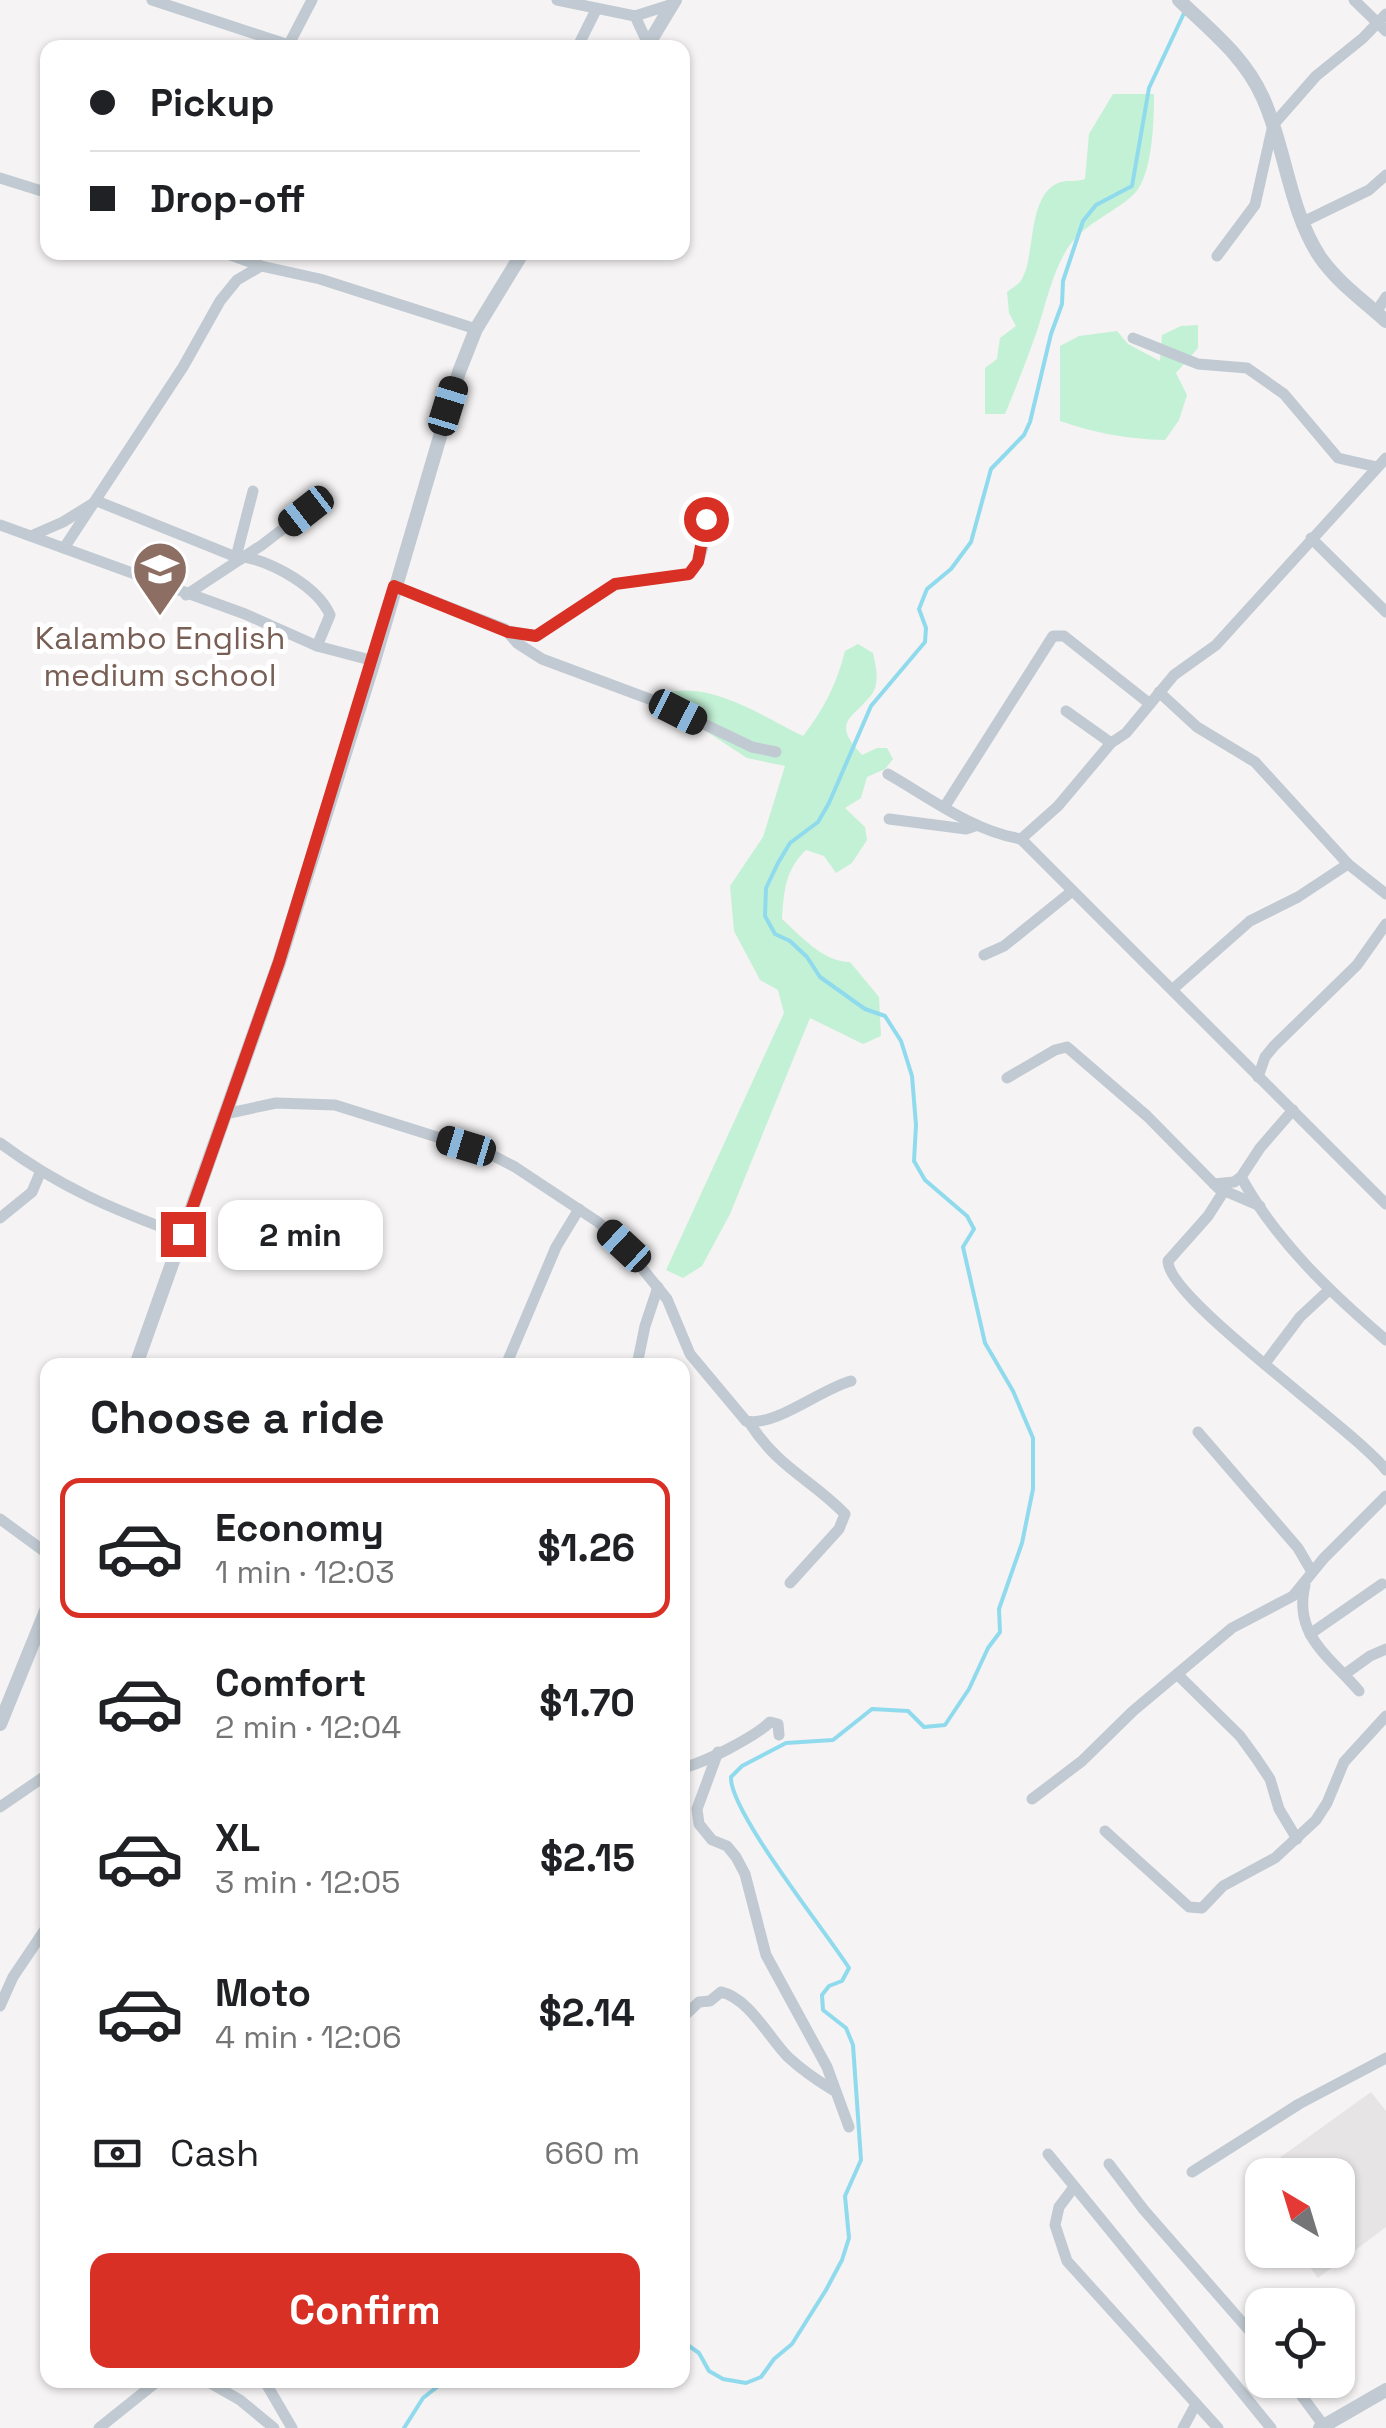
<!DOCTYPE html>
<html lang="en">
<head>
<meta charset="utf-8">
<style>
	body { margin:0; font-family:"Space Grotesk",sans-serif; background:#f2f2f2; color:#202124; height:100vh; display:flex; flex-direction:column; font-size:38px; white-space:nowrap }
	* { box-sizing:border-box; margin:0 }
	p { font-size:32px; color:#757577 }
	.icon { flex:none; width:55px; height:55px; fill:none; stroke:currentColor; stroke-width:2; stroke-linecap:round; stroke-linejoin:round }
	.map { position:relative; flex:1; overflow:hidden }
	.sheet { position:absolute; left:40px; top:1358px; width:650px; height:1030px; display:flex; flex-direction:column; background:#fff; border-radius:20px; box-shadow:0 2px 8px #0004 }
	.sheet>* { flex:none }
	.hud { position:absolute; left:40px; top:40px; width:650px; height:220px; border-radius:20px; box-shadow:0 2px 8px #0004; display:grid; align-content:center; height:220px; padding:0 50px; background:#fff }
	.needle { width:65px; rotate:322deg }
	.controls { position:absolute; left:1245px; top:2158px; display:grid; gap:20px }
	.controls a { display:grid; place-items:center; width:110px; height:110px; border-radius:20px; background:#fff; box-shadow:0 2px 8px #0004; font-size:50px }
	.end { position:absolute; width:45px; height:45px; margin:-22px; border:12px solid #d93025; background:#fff; box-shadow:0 0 0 5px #fff }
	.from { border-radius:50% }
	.bubble { position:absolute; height:70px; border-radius:20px; background:#fff; box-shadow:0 2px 8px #0004; font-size:32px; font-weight:700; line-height:70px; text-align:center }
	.car { position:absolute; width:30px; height:60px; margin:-30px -15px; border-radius:12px; box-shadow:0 0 8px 2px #0007; background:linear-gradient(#222 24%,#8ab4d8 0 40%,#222 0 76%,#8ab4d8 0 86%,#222 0) }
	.hud b { display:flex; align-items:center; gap:35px; height:95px; font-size:38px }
	.hud b+b { border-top:2px solid #e0e0e0 }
	.hud i { width:25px; height:25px; background:#202124 }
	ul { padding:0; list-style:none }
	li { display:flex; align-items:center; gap:30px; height:140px; margin:0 20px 15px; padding:0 30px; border:5px solid transparent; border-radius:20px }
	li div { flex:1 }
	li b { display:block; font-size:38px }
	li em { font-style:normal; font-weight:700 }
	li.active { border-color:#d93025 }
	li>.icon { width:90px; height:90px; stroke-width:1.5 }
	h2 { padding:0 50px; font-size:45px; line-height:120px }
	.pay { display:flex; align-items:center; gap:25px; height:110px; padding:0 50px; font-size:38px }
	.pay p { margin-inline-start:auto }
	.action { display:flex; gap:20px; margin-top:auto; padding:20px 50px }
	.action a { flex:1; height:115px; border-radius:20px; background:#d93025; color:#fff; font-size:40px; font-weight:700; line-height:115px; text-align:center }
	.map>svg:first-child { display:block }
	.education { fill:#e6e4e5 }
	.green { fill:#c3f1d5 }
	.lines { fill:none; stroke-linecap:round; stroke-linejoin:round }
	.stream { stroke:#90daee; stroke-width:4 }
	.minor { stroke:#c1cad2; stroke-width:11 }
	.tertiary { stroke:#c1cad2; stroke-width:14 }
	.route { stroke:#d93025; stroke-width:12 }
	.labels { text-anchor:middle; stroke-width:10; stroke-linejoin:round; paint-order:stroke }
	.education-label { font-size:32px; fill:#785e54; stroke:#fff }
</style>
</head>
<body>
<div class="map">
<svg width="1386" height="2428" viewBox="0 0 1386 2428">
	<rect width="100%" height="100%" fill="#f5f3f3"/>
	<polygon class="education" points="1371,2092 1386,2111 1386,2227 1318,2278 1297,2250 1338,2250 1338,2175 1262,2175 1262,2203 1246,2182"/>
	<g class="green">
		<path d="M1113,94H1154C1154,120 1153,179 1132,196C1112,214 1083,224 1067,249C1053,272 1046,302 1038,328C1028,357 1017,385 1005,414H985V368L997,359L1000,338L1016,326L1009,313L1007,292C1011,289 1016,286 1020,282C1037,260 1025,193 1061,182C1069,180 1077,182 1085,179L1089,134Z"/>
		<path d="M1198,325V348L1176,373L1187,395L1179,420L1165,440C1127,439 1095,433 1060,421V346L1079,336L1117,331L1128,344L1160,361L1162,335L1181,326Z"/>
		<path d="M858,644L873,653C876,667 880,682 872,694C853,719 830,721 862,755L877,748H887L893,759L885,769L867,777L861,798L845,808L865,827L867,840L852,863L836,873L824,856L806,850C785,870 784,891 782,919C801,936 823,962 850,962L879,997L881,1036L863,1044L810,1018L730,1214L702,1266L683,1278L666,1270L784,1013L778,990L760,980L734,931L730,886L763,837L785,766L747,758L666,705L667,693C711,681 764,717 803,736C823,710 837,684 845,651Z"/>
	</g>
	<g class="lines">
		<g class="stream">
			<path d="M682,2341L699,2353L709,2371L723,2379L746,2383L761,2377L774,2359L792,2344L826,2290L842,2260L849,2238L845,2196L861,2160L853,2045L846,2028L823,2010L822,1995L829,1986L842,1981L849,1968C826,1932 729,1811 731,1777L742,1766L786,1743L833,1740L872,1709L908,1711L924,1727L945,1725L969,1689L988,1648L1000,1632L999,1609L1022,1543L1033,1489V1438L1013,1391L985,1343L963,1247L974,1229L967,1216L925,1180L914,1161L916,1125L912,1076L901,1041L885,1016L865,1009L820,977L807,957L790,941L775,934L765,916L766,888L778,863L790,843L818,822L829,803L871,706L925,642L926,628L919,609L927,589L951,569L971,542L991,469L1024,435L1030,422L1051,334L1062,304L1063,281L1083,221L1096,205L1132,186L1149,88L1185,11"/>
			<polyline points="404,2428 423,2398 446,2380"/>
		</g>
		<g class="minor">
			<polyline points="152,0 298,48"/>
			<polyline points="557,0 635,16 673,4"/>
			<polyline points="1354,0 1386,31"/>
			<polyline points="635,16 648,44"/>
			<polyline points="287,48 312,0"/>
			<polyline points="577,48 596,10"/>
			<polyline points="0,178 48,193"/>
			<polyline points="1303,222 1369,190 1386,175"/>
			<polyline points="222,252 261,266 320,279 476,329"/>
			<polyline points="1217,256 1255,205 1273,125 1316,76 1363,38 1386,14"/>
			<polyline points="1376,312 1386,297"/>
			<polyline points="1133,338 1198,364 1247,368 1284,394 1338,458 1377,467"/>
			<polyline points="1386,458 1216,645 1174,675 1126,733 1111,743 1058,806 1021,839 1386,1204"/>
			<polyline points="0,525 245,614 317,646 374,661"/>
			<polyline points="31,536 63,522 97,501 241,559"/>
			<polyline points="1311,538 1386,612"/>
			<polyline points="64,548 183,367 220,301 237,280 261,266"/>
			<polyline points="236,557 253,491"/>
			<path d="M245,557C274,563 318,587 330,615L317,646"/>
			<polyline points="394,586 505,629 517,643 542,659 660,703 752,747 776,752"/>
			<polyline points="186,595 262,545 306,511"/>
			<path d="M508,631L536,636L615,584L689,574C702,563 706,536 706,519L697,508"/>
			<polyline points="1159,692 1197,727 1255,762 1348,864 1386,894"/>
			<polyline points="1066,711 1111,743"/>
			<path d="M888,774C930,798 973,831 1021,839"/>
			<polyline points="945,806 1053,636 1064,636 1150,704"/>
			<polyline points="889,819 966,829 975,826"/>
			<polyline points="984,955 1004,946 1071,892"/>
			<polyline points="1173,989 1250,921 1298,897 1348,864"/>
			<polyline points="1258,1077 1265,1057 1274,1046 1357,965 1386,924"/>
			<polyline points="1007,1078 1055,1050 1067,1047 1147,1116 1218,1188 1260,1206"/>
			<path d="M225,1114L276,1103L335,1105L488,1153L515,1167L598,1222L624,1246L667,1299L690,1354L746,1421C775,1427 819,1390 851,1381"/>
			<path d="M0,1143C59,1187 114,1210 183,1235"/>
			<path d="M1241,1177C1276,1241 1331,1293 1386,1340"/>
			<polyline points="1214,1184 1234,1182 1241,1177 1260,1148 1293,1110"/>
			<path d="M1224,1191L1208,1216L1168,1261C1167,1299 1353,1428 1386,1470"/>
			<polyline points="0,1218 32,1192 40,1173"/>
			<polyline points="1266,1362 1300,1317 1329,1290"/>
			<polyline points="506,1365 556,1247 579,1209"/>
			<polyline points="637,1365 645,1326 658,1287"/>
			<path d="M749,1422C778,1468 811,1479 845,1514L839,1529L790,1583"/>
			<polyline points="1198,1432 1298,1548 1312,1572"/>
			<polyline points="0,1519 48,1554"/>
			<path d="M1305,1585C1293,1635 1329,1656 1359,1691"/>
			<polyline points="1310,1634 1382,1584"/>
			<polyline points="1177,1674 1240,1736 1256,1758 1270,1779 1279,1809 1297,1839"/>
			<polyline points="1345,1674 1370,1656 1386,1649"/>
			<polyline points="718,1752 697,1809 699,1824 712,1840 727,1846 736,1857 745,1874 766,1955 827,2067 849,2127"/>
			<path d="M682,1768C704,1763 755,1737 770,1722L778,1724L779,1735"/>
			<polyline points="1032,1799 1082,1761 1133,1711 1232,1628 1293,1596 1324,1558 1386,1496"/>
			<polyline points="0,1807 48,1774"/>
			<polyline points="1105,1831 1189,1907 1202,1908 1223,1886 1275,1858 1316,1820 1327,1803 1344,1762 1386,1716"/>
			<polyline points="0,2006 13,1977 48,1925"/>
			<path d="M682,2018L699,2002L710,2001L721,1992C749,1998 769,2038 788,2057C802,2070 818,2081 833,2090"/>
			<polyline points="1048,2154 1271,2428"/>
			<polyline points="1109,2164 1144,2210 1262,2345"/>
			<polyline points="1192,2172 1299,2104 1386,2058"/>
			<polyline points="1074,2187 1059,2207 1055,2225 1067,2261 1218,2428"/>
			<polyline points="205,2380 240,2400 274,2428"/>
			<polyline points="264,2380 292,2428"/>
			<polyline points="1290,2380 1324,2426"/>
			<polyline points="99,2428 159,2380"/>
			<polyline points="1183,2428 1196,2404"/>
		</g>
		<g class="tertiary">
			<path d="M1179,0C1211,31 1244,56 1263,98C1286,149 1289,210 1320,257C1337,282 1364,301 1386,321"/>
			<polyline points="646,48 675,0"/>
			<polyline points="136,1365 279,963 374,661 459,372 476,329 523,252"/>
			<polyline points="0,1724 48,1606"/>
			<polyline points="1320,2428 1386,2390"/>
		</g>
	</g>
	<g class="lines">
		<polyline class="route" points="183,1234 279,962 394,586 508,632 536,636 615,584 689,574 698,562 706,519"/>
	</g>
	<defs>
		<g id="school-pin" transform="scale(2.875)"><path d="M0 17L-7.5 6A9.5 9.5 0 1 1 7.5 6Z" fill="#8d6e63" stroke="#fff"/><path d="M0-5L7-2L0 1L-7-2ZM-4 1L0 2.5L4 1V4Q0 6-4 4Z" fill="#fff"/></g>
	</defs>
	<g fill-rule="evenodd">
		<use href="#school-pin" x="160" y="569"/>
	</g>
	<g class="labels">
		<g class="education-label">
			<text x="160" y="649">Kalambo English<tspan x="160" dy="37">medium school</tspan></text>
		</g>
	</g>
</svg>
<div class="controls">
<a><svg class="needle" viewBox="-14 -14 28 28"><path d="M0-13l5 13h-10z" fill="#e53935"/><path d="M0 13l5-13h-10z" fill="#757577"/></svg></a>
<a><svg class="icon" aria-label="locate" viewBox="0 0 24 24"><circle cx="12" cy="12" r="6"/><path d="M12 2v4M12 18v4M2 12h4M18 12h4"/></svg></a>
</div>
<i class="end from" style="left:706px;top:519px"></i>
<i class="end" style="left:183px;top:1234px"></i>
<div class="bubble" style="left:218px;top:1200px;width:165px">2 min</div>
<i class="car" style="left:448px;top:406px;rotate:17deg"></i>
<i class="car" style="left:306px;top:511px;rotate:232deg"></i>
<i class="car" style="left:678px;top:712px;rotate:117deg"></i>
<i class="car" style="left:466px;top:1146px;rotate:287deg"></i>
<i class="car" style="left:624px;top:1246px;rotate:313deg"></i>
<div class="hud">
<b><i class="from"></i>Pickup</b>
<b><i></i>Drop-off</b>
</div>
<section class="sheet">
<h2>Choose a ride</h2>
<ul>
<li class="active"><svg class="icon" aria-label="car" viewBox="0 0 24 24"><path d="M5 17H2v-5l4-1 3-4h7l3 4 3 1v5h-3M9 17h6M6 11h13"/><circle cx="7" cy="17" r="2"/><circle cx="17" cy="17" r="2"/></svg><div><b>Economy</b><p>1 min · 12:03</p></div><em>$1.26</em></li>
<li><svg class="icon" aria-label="car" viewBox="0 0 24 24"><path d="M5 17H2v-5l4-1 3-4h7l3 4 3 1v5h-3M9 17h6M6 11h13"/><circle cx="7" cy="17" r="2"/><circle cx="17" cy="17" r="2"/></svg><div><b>Comfort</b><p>2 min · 12:04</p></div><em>$1.70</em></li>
<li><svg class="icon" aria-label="car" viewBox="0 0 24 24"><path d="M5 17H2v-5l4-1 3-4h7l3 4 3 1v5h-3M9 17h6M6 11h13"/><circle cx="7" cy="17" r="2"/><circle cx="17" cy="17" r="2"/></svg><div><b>XL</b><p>3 min · 12:05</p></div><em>$2.15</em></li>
<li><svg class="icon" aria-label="car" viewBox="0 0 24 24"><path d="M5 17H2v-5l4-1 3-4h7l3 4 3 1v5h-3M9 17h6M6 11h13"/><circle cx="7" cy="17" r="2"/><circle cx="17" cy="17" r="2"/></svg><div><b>Moto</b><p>4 min · 12:06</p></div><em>$2.14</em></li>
</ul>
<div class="pay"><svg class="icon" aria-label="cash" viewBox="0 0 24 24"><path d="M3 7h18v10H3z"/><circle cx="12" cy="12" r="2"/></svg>Cash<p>660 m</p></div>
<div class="action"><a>Confirm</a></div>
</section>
</div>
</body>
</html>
